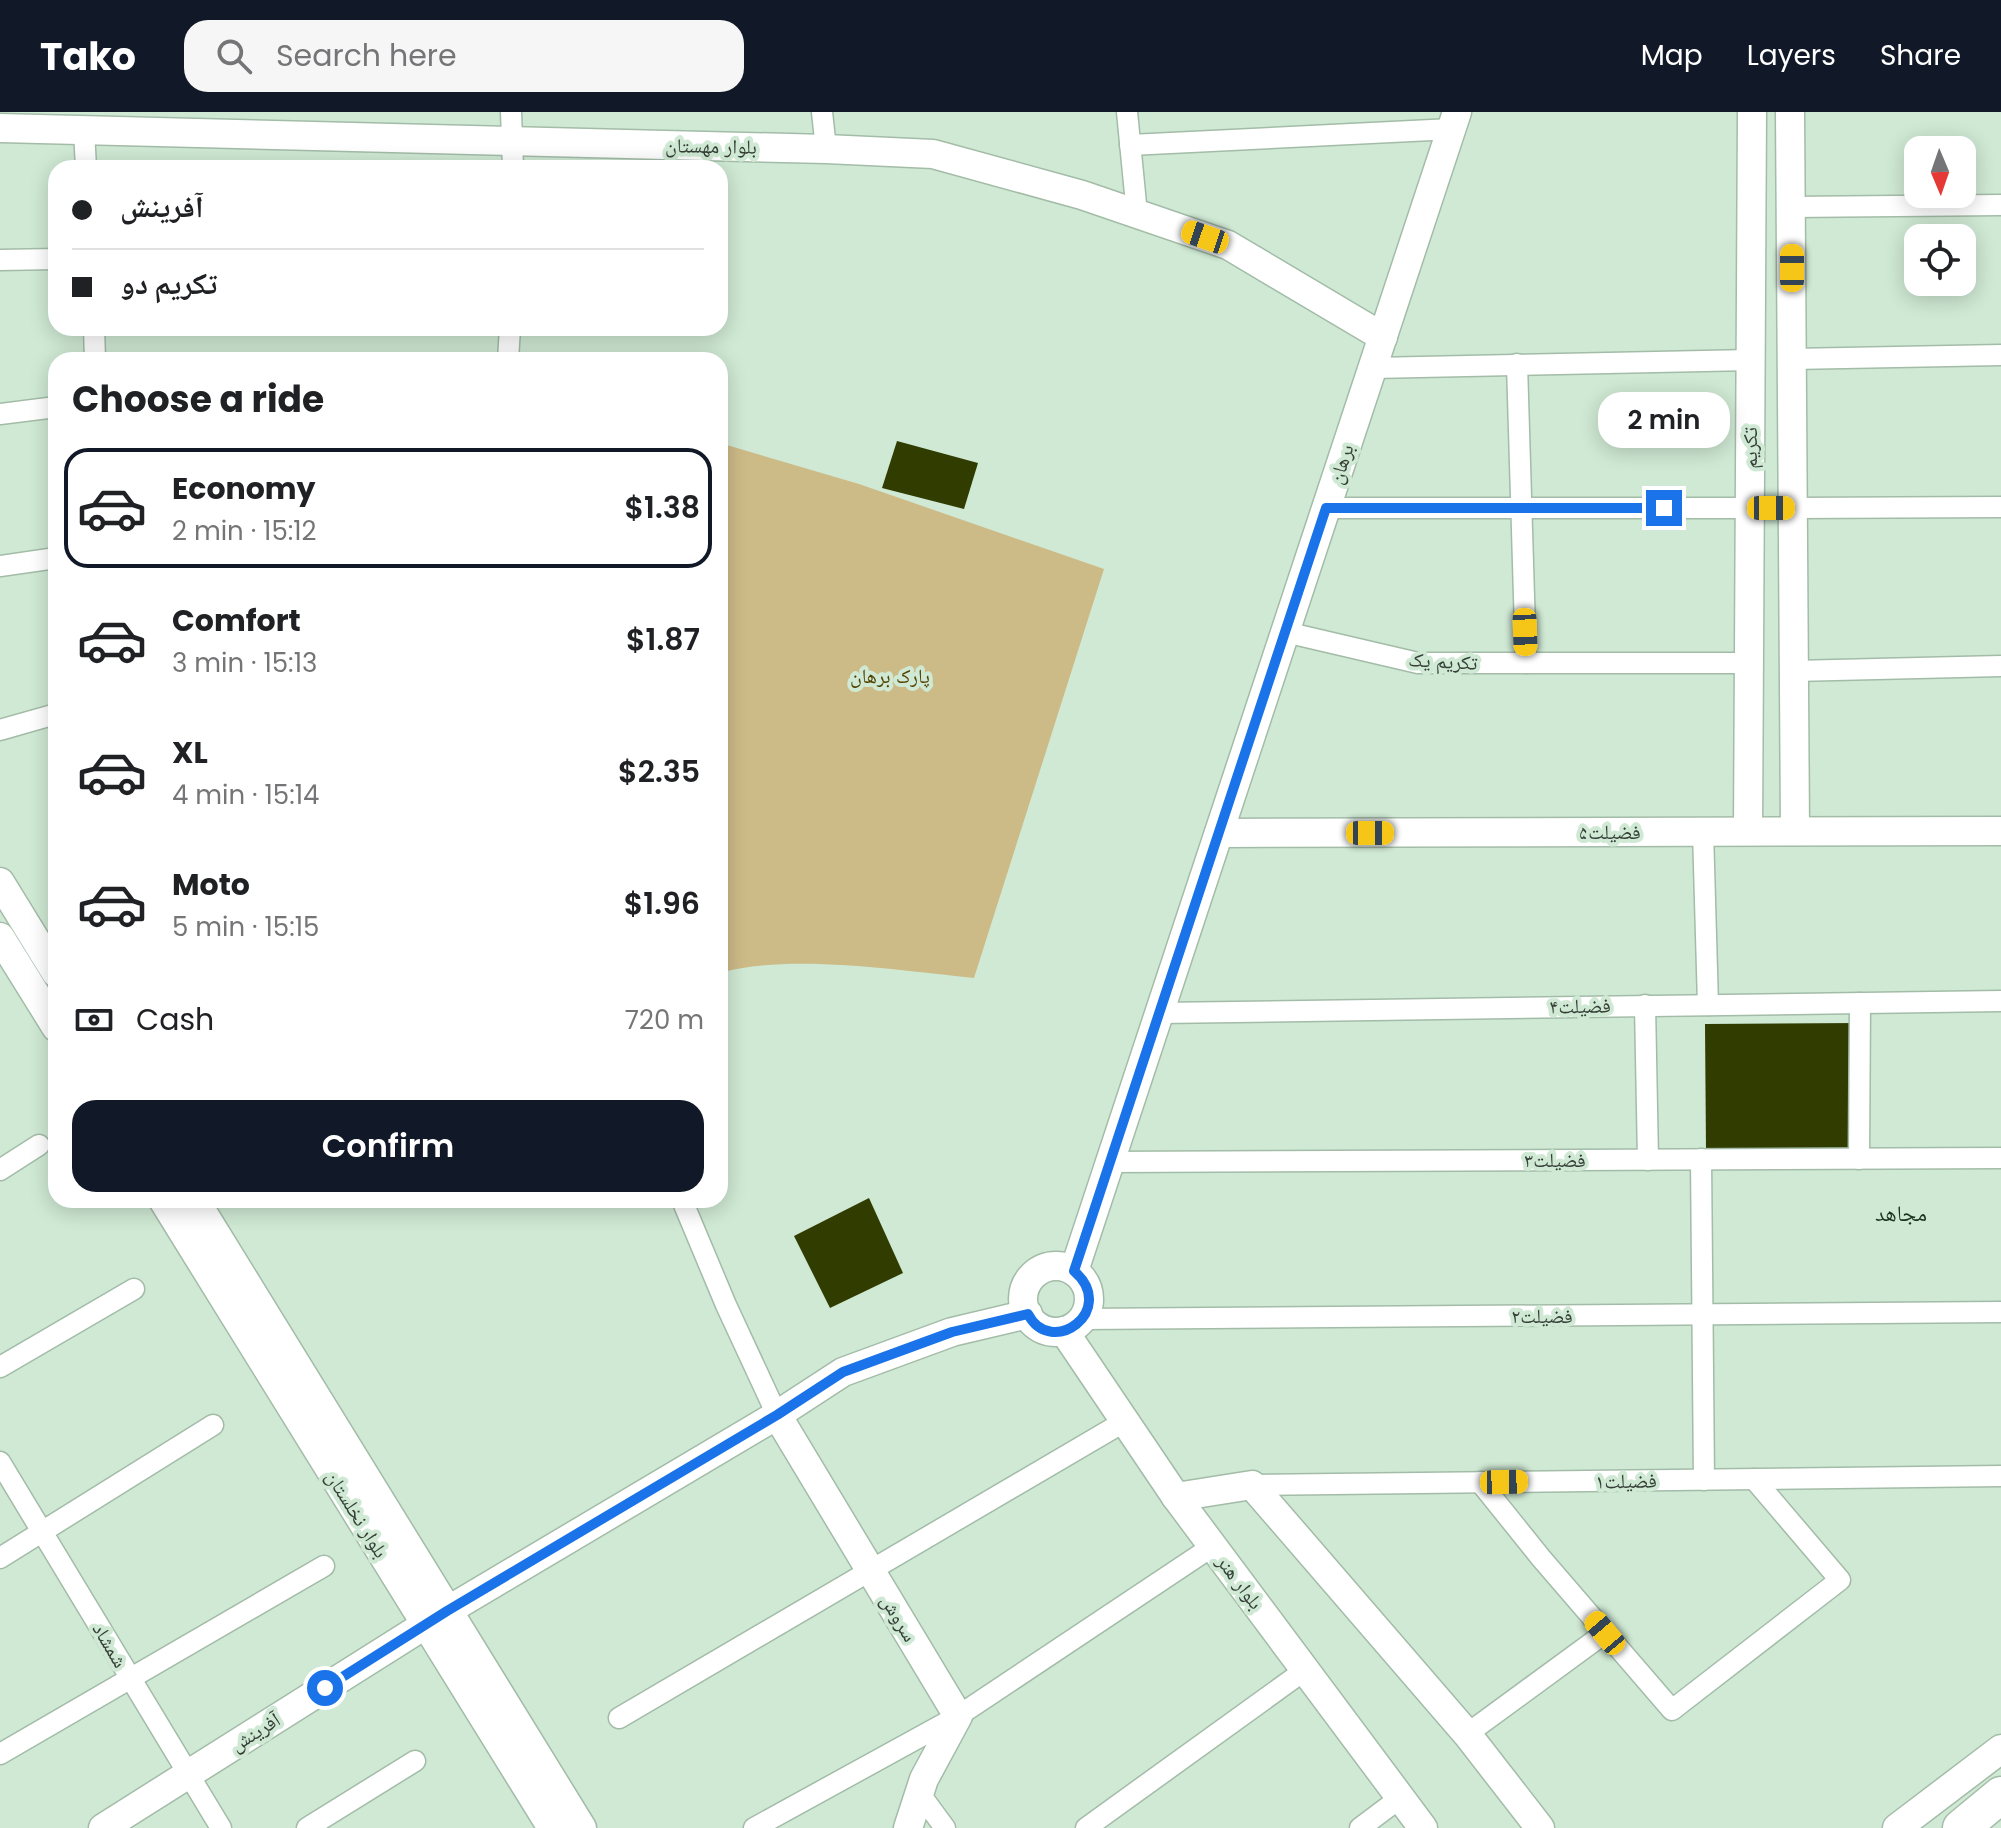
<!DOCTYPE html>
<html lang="en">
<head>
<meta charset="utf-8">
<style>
	body { margin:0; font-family:Poppins,"Noto Naskh Arabic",sans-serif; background:#f6f6f6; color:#202124; height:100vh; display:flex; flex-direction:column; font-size:30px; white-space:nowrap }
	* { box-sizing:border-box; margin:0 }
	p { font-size:26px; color:#757577 }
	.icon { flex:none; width:44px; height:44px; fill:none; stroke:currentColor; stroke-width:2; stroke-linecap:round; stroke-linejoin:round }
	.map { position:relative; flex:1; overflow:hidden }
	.sheet { position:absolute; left:48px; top:240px; width:680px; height:856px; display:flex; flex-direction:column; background:#fff; border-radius:24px; box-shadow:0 4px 20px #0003 }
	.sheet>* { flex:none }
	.banner { position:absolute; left:48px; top:48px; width:680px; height:176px; border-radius:24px; box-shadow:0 4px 20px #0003; display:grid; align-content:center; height:176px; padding:0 24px; background:#fff }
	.needle { width:52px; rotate:178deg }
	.controls { position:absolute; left:1904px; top:24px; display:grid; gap:16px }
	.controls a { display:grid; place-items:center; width:72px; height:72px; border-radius:16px; background:#fff; box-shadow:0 4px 20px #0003; font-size:40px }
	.end { position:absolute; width:36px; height:36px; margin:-18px; border:10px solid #1a73e8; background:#fff; box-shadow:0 0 0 4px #fff }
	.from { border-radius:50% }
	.bubble { position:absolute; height:56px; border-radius:24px; background:#fff; box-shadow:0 4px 20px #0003; font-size:26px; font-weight:600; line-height:56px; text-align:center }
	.car { position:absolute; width:24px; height:48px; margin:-24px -12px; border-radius:10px; box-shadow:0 0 6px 2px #0007; background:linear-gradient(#f5c518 24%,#345 0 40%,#f5c518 0 76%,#345 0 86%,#f5c518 0) }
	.banner b { display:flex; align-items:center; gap:28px; height:76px; font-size:30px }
	.banner b+b { border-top:2px solid #e0e0e0 }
	.banner i { width:20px; height:20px; background:#202124 }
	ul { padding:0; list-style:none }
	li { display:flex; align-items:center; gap:24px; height:120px; margin:0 16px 12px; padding:0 8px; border:4px solid transparent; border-radius:24px }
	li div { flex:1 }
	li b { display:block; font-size:30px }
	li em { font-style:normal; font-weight:600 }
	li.selected { border-color:#111827 }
	li>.icon { width:72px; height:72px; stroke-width:1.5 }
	h2 { padding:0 24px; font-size:36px; line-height:96px }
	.pay { display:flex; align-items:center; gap:20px; height:88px; padding:0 24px; font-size:30px }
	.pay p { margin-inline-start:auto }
	.primary-button { display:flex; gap:16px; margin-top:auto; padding:16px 24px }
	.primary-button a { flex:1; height:92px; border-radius:24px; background:#111827; color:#fff; font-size:32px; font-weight:600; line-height:92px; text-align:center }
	header { display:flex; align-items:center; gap:48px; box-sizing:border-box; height:112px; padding:0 40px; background:#111827; color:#fff }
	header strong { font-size:38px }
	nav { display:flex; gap:44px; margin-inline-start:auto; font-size:28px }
	.search { width:560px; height:72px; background:#f6f6f6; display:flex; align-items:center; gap:20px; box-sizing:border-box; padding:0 28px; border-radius:24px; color:#757577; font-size:30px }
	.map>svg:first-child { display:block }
	.green { fill:#cdbb87 }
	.building { fill:#303c00 }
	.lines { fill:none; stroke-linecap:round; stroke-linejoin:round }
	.street-casing { stroke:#a3bca8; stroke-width:23 }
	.secondary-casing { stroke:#a3bca8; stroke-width:31 }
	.highway-casing { stroke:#a3bca8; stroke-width:39 }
	.street { stroke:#fff; stroke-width:20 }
	.secondary { stroke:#fff; stroke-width:28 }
	.highway { stroke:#fff; stroke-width:36 }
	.route { stroke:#1a73e8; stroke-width:10 }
	.labels { text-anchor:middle; stroke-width:8; stroke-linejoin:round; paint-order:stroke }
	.street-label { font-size:20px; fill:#353f37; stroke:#cfe9d4 }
	.park-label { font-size:20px; fill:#524100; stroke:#cfe9d4 }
	.neighbourhood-label { font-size:22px; fill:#1c3122; stroke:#cfe9d4 }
</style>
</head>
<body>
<header>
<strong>Tako</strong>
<div class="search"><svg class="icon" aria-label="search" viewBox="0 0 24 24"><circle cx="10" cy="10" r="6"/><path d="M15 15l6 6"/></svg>Search here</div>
<nav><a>Map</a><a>Layers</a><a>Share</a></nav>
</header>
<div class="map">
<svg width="2001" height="1716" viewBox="0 0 2001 1716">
	<rect width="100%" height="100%" fill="#cfe9d4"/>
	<path class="green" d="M720,331L859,372L1104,457L974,866C901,859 790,841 720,861Z"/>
	<g class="building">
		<polygon points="897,329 978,351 964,397 882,376"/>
		<polygon points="1860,911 1859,1037 1706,1038 1705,912"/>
		<polygon points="869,1086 903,1161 830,1196 794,1124"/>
	</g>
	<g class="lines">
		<g class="street-casing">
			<g id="street">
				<polyline points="511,0 513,56"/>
				<polyline points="822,0 826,37"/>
				<polyline points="1127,0 1137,102"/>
				<polyline points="84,18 86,56"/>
				<polyline points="1130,33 1452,17"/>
				<polyline points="1791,95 2001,93"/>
				<polyline points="0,148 56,147"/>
				<polyline points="94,216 95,248"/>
				<polyline points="1792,247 2001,243"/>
				<polyline points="508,248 510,216"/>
				<polyline points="1517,252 1526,551"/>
				<polyline points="1373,256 1751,248"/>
				<polyline points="0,302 56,295"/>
				<polyline points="1326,396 1750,396"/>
				<polyline points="1793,396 2001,395"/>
				<polyline points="0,454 56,446"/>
				<polyline points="1285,520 1418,551 1748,551"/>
				<polyline points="1794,559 2001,554"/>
				<polyline points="0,618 56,602"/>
				<polyline points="1703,719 1708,893"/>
				<polyline points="1645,893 1648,1048"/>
				<polyline points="1160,901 2001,889"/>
				<polyline points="1701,1047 1704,1368"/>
				<polyline points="1859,1047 1860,891"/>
				<polyline points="1110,1050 2001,1046"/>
				<polyline points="0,1058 39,1033"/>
				<polyline points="682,1088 726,1193 777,1303"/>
				<polyline points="1083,1207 2001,1200"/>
				<polyline points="0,1255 134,1177"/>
				<polyline points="0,1350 221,1716"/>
				<polyline points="1480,1370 1541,1446 1672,1598 1840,1468 1754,1367"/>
				<polyline points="1252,1373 2001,1364"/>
				<polyline points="0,1446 213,1313"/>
				<polyline points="619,1606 1127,1308"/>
				<polyline points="1467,1622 1605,1521"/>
				<polyline points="0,1642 324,1454"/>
				<polyline points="920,1682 945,1716"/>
				<polyline points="307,1716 415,1649"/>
				<polyline points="754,1716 958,1604 1213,1434"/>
				<polyline points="1086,1716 1305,1558"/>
				<polyline points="1360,1716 1400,1686"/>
			</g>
		</g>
		<g class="secondary-casing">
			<g id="secondary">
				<polyline points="1790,0 1795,719"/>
				<polyline points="0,16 826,37 933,42 1082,83 1228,133 1383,225"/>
				<polyline points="1748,719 1752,0"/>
				<polyline points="1219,721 2001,719"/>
				<polyline points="0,770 56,861"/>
				<polyline points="0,825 56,915"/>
				<polyline points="163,1088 552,1716"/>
				<polyline points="195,1088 582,1716"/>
				<circle cx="1056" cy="1187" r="33"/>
				<polyline points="1074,1159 1457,0"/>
				<polyline points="1064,1219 1176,1385 1423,1716"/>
				<polyline points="777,1303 958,1604 924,1667 908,1716"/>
				<polyline points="1176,1385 1252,1373 1467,1622 1540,1716"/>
				<polyline points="103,1716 447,1499 777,1303 843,1260 952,1220 1028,1202"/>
				<polyline points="1897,1716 2001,1637"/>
			</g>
		</g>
		<g class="highway-casing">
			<polyline id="highway" points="1961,1716 2001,1683"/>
		</g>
		<use href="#street" class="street"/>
		<use href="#secondary" class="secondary"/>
		<use href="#highway" class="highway"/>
	</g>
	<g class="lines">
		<path class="route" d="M325,1576L447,1499L777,1303L843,1260L952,1220L1028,1202C1051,1247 1119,1198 1074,1159L1326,396H1664"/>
	</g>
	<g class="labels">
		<g class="street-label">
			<text transform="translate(711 34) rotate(1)" y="7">بلوار مهستان</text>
			<text transform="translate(1750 336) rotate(-90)" y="7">تکریم</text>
			<text transform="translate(1341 352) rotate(-72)" y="7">برهان</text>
			<text transform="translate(1443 549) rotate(3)" y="7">تکریم یک</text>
			<text x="1610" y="727">فضیلت۵</text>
			<text transform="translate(1580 894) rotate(-1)" y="7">فضیلت۴</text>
			<text x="1555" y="1055">فضیلت۳</text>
			<text x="1542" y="1211">فضیلت۲</text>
			<text transform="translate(1626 1369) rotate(-1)" y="7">فضیلت۱</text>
			<text transform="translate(357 1402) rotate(58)" y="7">بلوار نخلستان</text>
			<text transform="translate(1240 1470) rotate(53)" y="7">بلوار هنر</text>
			<text transform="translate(899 1506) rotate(59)" y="7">سروش</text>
			<text transform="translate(110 1533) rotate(59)" y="7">شمشاد</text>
			<text transform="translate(255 1620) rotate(-32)" y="7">آفرینش</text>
		</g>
		<g class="park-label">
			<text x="890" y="571">پارک برهان</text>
		</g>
		<g class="neighbourhood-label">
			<text x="1901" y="1109">مجاهد</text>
		</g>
	</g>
</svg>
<div class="controls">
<a><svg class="needle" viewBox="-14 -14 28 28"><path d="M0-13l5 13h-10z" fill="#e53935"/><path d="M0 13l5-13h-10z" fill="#757577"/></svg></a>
<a><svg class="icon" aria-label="locate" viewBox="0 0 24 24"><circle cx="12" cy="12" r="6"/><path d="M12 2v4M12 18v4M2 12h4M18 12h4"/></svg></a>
</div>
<i class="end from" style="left:325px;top:1576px"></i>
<i class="end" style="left:1664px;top:396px"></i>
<div class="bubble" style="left:1598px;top:280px;width:132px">2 min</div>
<i class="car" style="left:1205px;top:125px;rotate:289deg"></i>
<i class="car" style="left:1792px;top:156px;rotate:0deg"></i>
<i class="car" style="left:1771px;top:396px;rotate:90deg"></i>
<i class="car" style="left:1525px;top:520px;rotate:178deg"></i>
<i class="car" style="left:1370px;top:721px;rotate:90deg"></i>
<i class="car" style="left:1504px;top:1370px;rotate:89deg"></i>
<i class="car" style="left:1605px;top:1521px;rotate:320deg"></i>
<div class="banner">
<b><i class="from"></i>آفرینش</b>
<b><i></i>تکریم دو</b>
</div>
<section class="sheet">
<h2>Choose a ride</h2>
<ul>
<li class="selected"><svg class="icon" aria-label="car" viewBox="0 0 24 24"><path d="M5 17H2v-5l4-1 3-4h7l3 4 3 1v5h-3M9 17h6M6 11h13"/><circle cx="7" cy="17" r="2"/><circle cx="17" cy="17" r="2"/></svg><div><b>Economy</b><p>2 min · 15:12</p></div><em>$1.38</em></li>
<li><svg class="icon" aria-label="car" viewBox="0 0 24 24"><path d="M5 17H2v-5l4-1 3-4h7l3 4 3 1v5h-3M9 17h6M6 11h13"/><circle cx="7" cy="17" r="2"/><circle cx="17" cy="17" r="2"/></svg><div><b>Comfort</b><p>3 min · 15:13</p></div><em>$1.87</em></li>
<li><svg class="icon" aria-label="car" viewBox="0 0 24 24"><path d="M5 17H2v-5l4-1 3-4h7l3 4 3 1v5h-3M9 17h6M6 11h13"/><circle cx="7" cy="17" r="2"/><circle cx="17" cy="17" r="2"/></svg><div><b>XL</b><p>4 min · 15:14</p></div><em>$2.35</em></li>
<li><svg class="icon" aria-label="car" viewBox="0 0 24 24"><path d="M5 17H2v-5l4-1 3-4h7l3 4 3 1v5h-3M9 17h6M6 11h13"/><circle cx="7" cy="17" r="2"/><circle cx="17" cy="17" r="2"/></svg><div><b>Moto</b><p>5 min · 15:15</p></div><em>$1.96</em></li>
</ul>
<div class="pay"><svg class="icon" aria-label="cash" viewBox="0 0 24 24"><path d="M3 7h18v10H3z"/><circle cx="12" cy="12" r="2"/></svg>Cash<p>720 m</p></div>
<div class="primary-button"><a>Confirm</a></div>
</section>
</div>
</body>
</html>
